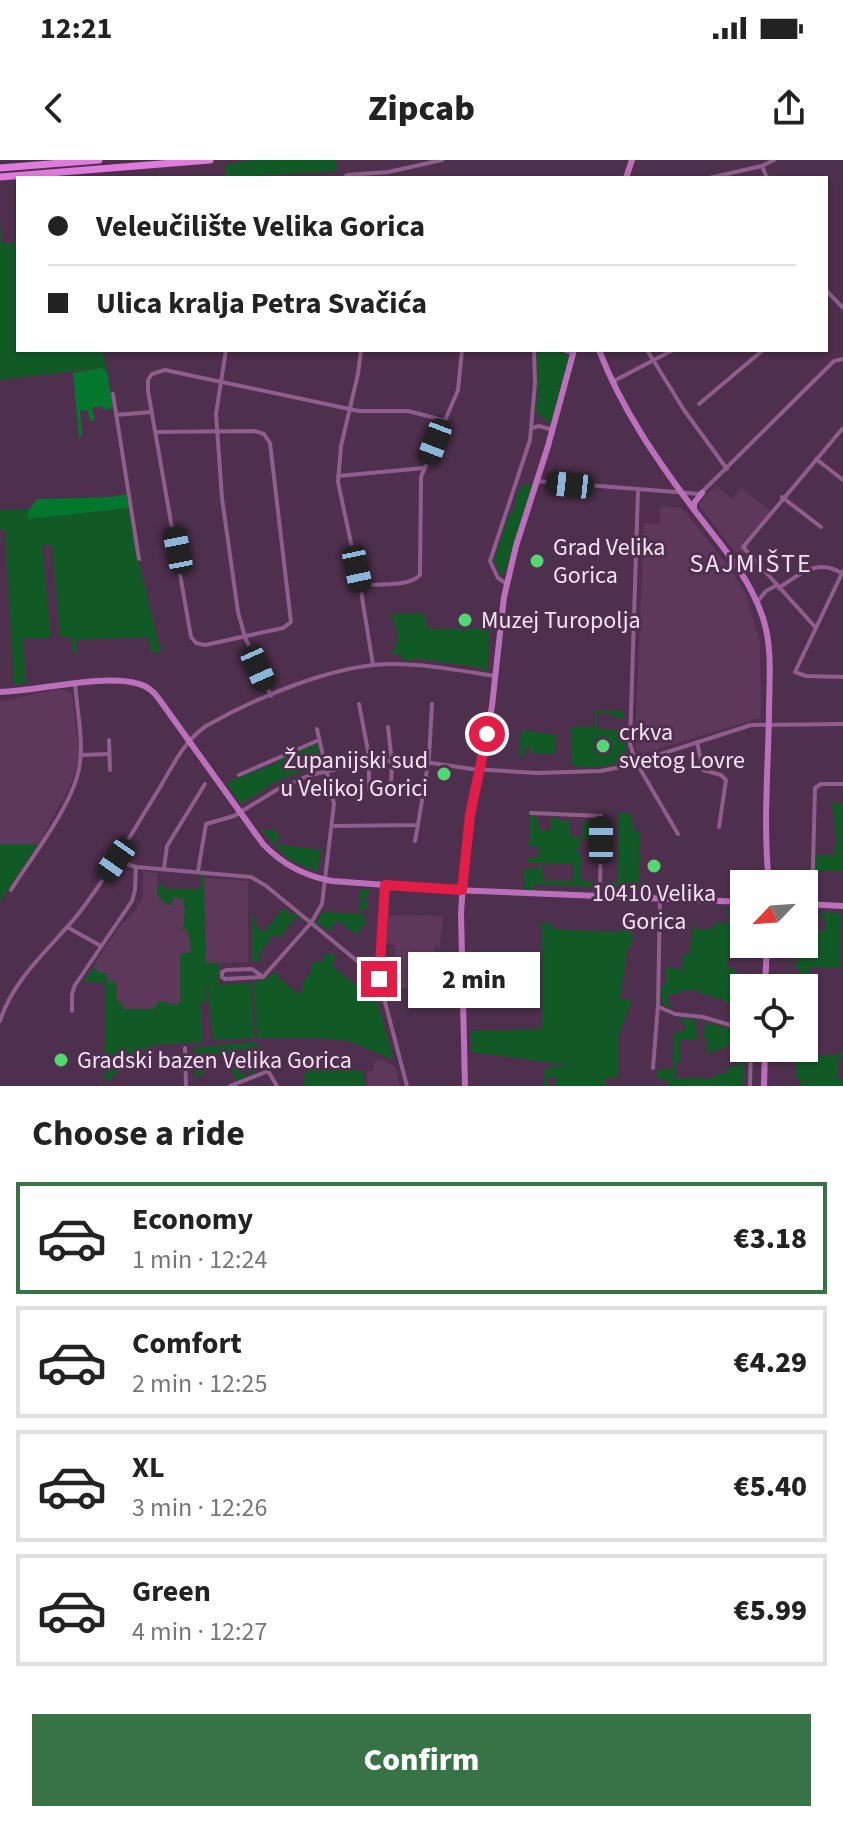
<!DOCTYPE html>
<html lang="en">
<head>
<meta charset="utf-8">
<style>
	body { margin:0; font-family:"Source Sans 3",sans-serif; background:#f6f6f6; color:#222; height:100vh; display:flex; flex-direction:column; font-size:30px; white-space:nowrap }
	* { box-sizing:border-box; margin:0 }
	p { font-size:26px; color:#767676 }
	.icon { flex:none; width:44px; height:44px; fill:none; stroke:currentColor; stroke-width:2; stroke-linecap:round; stroke-linejoin:round }
	.map { position:relative; height:926px; overflow:hidden }
	.drawer { display:flex; flex-direction:column; background:#fff; flex:1 }
	.drawer>* { flex:none }
	.guide { position:absolute; left:16px; top:16px; width:812px; height:176px; border-radius:0px; box-shadow:0 2px 6px #0004; display:grid; align-content:center; height:176px; padding:0 32px; background:#fff }
	.needle { width:52px; rotate:245deg }
	.buttons { position:absolute; left:730px; top:710px; display:grid; gap:16px }
	.buttons a { display:grid; place-items:center; width:88px; height:88px; border-radius:0px; background:#fff; box-shadow:0 2px 6px #0004; font-size:40px }
	.end { position:absolute; width:36px; height:36px; margin:-18px; border:10px solid #e11d48; background:#fff; box-shadow:0 0 0 4px #fff }
	.from { border-radius:50% }
	.bubble { position:absolute; height:56px; border-radius:0px; background:#fff; box-shadow:0 2px 6px #0004; font-size:26px; font-weight:800; line-height:56px; text-align:center }
	.car { position:absolute; width:24px; height:48px; margin:-24px -12px; border-radius:10px; box-shadow:0 0 6px 2px #0007; background:linear-gradient(#222 24%,#8ab4d8 0 40%,#222 0 76%,#8ab4d8 0 86%,#222 0) }
	.guide b { display:flex; align-items:center; gap:28px; height:76px; font-size:30px }
	.guide b+b { border-top:2px solid #e0e0e0 }
	.guide i { width:20px; height:20px; background:#222 }
	ul { padding:0; list-style:none }
	li { display:flex; align-items:center; gap:24px; height:112px; margin:0 16px 12px; padding:0 16px; border:4px solid #e0e0e0; border-radius:0px }
	li div { flex:1 }
	li b { display:block; font-size:30px }
	li em { font-style:normal; font-weight:800 }
	li.selected { border-color:#387346 }
	li>.icon { width:72px; height:72px; stroke-width:1.5 }
	h2 { padding:0 32px; font-size:36px; line-height:96px }
	.action { display:flex; gap:16px; margin-top:auto; padding:16px 32px }
	.action a { flex:1; height:92px; border-radius:0px; background:#387346; color:#fff; font-size:32px; font-weight:800; line-height:92px; text-align:center }
	.status { display:flex; justify-content:space-between; align-items:center; height:56px; padding:0 40px; background:#fff; direction:ltr }
	.status svg { height:22px; fill:currentColor }
	header { display:flex; justify-content:space-between; align-items:center; height:104px; padding:0 32px; background:#fff; font-size:36px; font-weight:800 }
	.map>svg:first-child { display:block }
	.built { fill:#5d385b }
	.green { fill:#115a26 }
	.forest { fill:#04772f }
	.lines { fill:none; stroke-linecap:round; stroke-linejoin:round }
	.street { stroke:#8f5e8d; stroke-width:4 }
	.secondary { stroke:#bc6fba; stroke-width:6 }
	.primary { stroke:#df7bdc; stroke-width:7 }
	.route { stroke:#e11d48; stroke-width:10 }
	.poi-dot { fill:#54d672; stroke:#4e2f4d; stroke-width:3 }
	.labels { text-anchor:middle; stroke-width:6; stroke-linejoin:round; paint-order:stroke }
	.poi-label { font-size:24px; fill:#f5e1f3; stroke:#4e2f4d; text-anchor:start }
	.neighbourhood-label { font-size:26px; letter-spacing:2px; fill:#f5e1f3; stroke:#4e2f4d }
</style>
</head>
<body>
<div class="status"><b>12:21</b><svg viewBox="0 0 49 12"><path d="M0 12V9h3v3zM5 12V6h3v6zM10 12V3h3v9zM15 12V0h3v12zM26 1h20v11H26zM47 4h2v5h-2z"/></svg></div>
<header><svg class="icon" aria-label="back" viewBox="0 0 24 24"><path d="M15 5l-7 7 7 7"/></svg>Zipcab<svg class="icon" aria-label="share" viewBox="0 0 24 24"><path d="M12 15V3M7 8l5-5 5 5M5 13v7h14v-7"/></svg></header>
<div class="map">
<svg width="843" height="926" viewBox="0 0 843 926">
	<rect width="100%" height="100%" fill="#4e2f4d"/>
	<g class="built">
		<polygon points="716,325 732,339 741,328 773,353 750,382 748,389 739,397 698,344"/>
		<polygon points="660,346 682,348 729,407 745,433 760,481 761,551 760,558 756,559 641,594 636,589 635,580 644,363 660,364"/>
		<polygon points="52,530 64,530 72,533 79,590 79,600 72,622 38,684 0,684 0,542"/>
		<polygon points="143,711 157,713 157,725 164,725 165,729 200,729 201,715 204,713 205,718 248,721 248,802 220,803 219,823 207,826 207,842 200,844 203,882 151,885 105,923 105,823 83,822 119,767 131,756 143,738"/>
		<polygon points="389,755 443,756 440,786 435,786 425,828 394,828 395,785 386,784"/>
		<polygon points="379,899 395,906 400,926 367,926 367,911 374,911 374,902"/>
	</g>
	<g class="green">
		<polygon points="251,0 336,0 337,11 226,18 225,5"/>
		<polygon points="0,57 2,84 18,82 18,190 102,190 107,211 101,208 0,220"/>
		<polygon points="537,190 556,190 569,196 551,264 535,252 538,235"/>
		<path d="M535,324L504,414L500,416L494,399L510,352L513,353C518,338 513,323 535,324Z"/>
		<polygon points="129,348 138,399 161,492 151,493 148,477 76,480 77,493 73,494 71,477 60,477 52,386 42,384 51,478 23,479 26,523 14,525 5,371 0,368 0,350 32,349 28,352 29,359"/>
		<path d="M423,453L428,469L490,468L487,512L482,511V508L413,498L412,501L402,500L401,494H391C402,478 398,470 390,454Z"/>
		<path d="M595,550L624,551V558L612,557L611,553H597V569L625,570C625,577 628,592 624,597C617,609 585,608 572,606L571,567H595Z"/>
		<polygon points="521,570 556,575 555,594 531,593 531,588 525,587 524,597 519,596"/>
		<path d="M317,584L323,604L277,621L241,644L226,623C245,614 261,610 279,602L278,599Z"/>
		<path d="M830,642L843,644V711H815V695H836L834,686L837,685C834,672 836,655 830,642Z"/>
		<polygon points="618,653 630,653 635,672 640,672 639,728 605,727 605,722 618,722"/>
		<polygon points="530,655 537,656 540,671 551,670 551,657 558,658 559,661 570,661 570,676 583,677 583,662 593,661 594,658 599,659 600,664 595,666 595,678 580,679 580,688 577,688 577,694 581,694 581,720 597,723 597,727 534,724 533,731 525,730 523,710 543,707 543,721 573,721 573,704 528,703 528,698 539,697 539,687 528,686 528,682 530,681"/>
		<polygon points="260,669 279,672 277,684 319,690 322,687 317,712 288,699"/>
		<polygon points="0,684 38,684 0,742"/>
		<polygon points="204,713 206,803 219,803 219,823 207,826 207,842 200,844 203,882 151,885 105,923 105,823 83,822 94,807 100,813 107,813 108,822 116,822 117,842 123,843 123,849 153,849 159,841 178,845 180,842 180,794 191,792 188,770 183,770 185,748 182,739 174,737 171,745 167,745 157,735 157,725 164,725 165,729 200,729 201,715"/>
		<polygon points="360,729 370,730 361,746 364,739 369,746 360,753 367,761 356,775 338,760 328,771 321,765 315,765 322,752 359,754"/>
		<polygon points="283,748 292,755 295,753 304,762 295,757 280,778 274,774 258,795 263,801 252,801 252,755 254,754 256,766 264,772"/>
		<path d="M726,749H744V782H730L727,808L736,809V824L747,821L744,828V846H734V842H723V839L712,838V835H701V831C692,830 688,830 679,831V834H668V845H672V849C660,846 660,837 661,827L666,823V807L682,810L683,794H689L694,761L695,769H713L714,763H730Z"/>
		<polygon points="822,752 841,753 840,808 810,807 809,825 801,823 801,809 796,809 797,784 804,784 806,767 810,767 811,770 825,771 826,759 821,758"/>
		<polygon points="634,754 632,786 628,787 620,839 632,840 618,878 618,917 605,918 605,926 555,926 557,918 548,916 548,926 544,926 544,910 554,905 566,908 560,904 471,892 471,871 542,869 542,769 538,763 552,763 553,769 619,772"/>
		<polygon points="324,794 336,795 332,806 367,834 373,827 394,900 348,881 317,878 257,878 253,822 265,819 277,812 279,813 277,816 297,833 301,833 304,829 302,824 311,811 313,802 324,801"/>
		<polygon points="251,823 254,878 213,880 208,827 210,825"/>
		<polygon points="681,858 696,860 697,880 680,880 680,902 677,902 675,918 715,918 716,913 727,914 727,907 737,907 737,903 744,903 743,926 667,926 667,920 658,919 657,909 673,909 674,872 684,872 685,863 681,862"/>
		<polygon points="709,863 744,873 744,880 707,894 707,879 703,879 705,866"/>
		<polygon points="256,882 267,908 261,908 264,905 255,886 245,891 254,909 257,908 255,914 249,913 252,910 242,888 232,893 242,914 246,913 245,918 238,921 220,893 213,895 212,906 205,908 206,912 194,918 195,889 189,888"/>
		<polygon points="801,888 806,889 806,895 836,895 838,892 842,892 843,897 838,899 838,918 843,919 843,926 801,926 800,919 796,919 796,892 801,892"/>
		<polygon points="309,910 359,910 364,914 365,926 304,926 304,914"/>
	</g>
	<g class="forest">
		<polygon points="101,208 107,211 113,248 104,250 102,246 92,248 95,260 90,261 88,251 80,250 82,276 79,277 73,213"/>
		<polygon points="126,334 129,348 28,359 28,352 37,339 112,337"/>
	</g>
	<g class="lines">
		<g class="street">
			<polyline points="762,6 767,18"/>
			<polyline points="344,18 347,15 388,12 442,0"/>
			<polyline points="709,18 762,6 774,0"/>
			<polyline points="826,130 843,148"/>
			<polyline points="226,190 216,254 222,338 238,452 245,477 271,536"/>
			<polyline points="361,190 358,214 341,286 338,322 360,425 373,505"/>
			<polyline points="563,190 573,194"/>
			<polyline points="647,190 684,250 727,309"/>
			<polyline points="612,222 673,190"/>
			<polyline points="113,234 139,399"/>
			<polyline points="699,244 763,190"/>
			<polyline points="116,255 152,252"/>
			<polyline points="532,268 539,266 553,270"/>
			<polyline points="155,272 255,271 264,274 270,283 291,462 283,468 205,485 196,483 191,477 148,231 148,220 152,214 165,210 359,251 408,251 443,260"/>
			<polyline points="816,299 843,320"/>
			<polyline points="338,316 424,308"/>
			<polyline points="537,321 700,334 834,201 843,199"/>
			<polyline points="638,330 630,584 636,602 678,674"/>
			<polyline points="782,337 821,367"/>
			<polyline points="843,411 795,512 806,516 843,517"/>
			<polyline points="507,424 498,418 490,401 530,280 535,223 534,190"/>
			<path d="M360,425C377,424 410,427 420,415L421,317L458,230L462,190"/>
			<path d="M779,428C799,414 818,398 841,413"/>
			<polyline points="758,441 766,431 777,425"/>
			<polyline points="816,468 743,387 843,268"/>
			<polyline points="359,544 369,596 369,629"/>
			<polyline points="388,567 392,603 391,624"/>
			<polyline points="109,580 110,610"/>
			<polyline points="697,582 703,610 721,615 726,620 719,667"/>
			<polyline points="81,595 109,594"/>
			<polyline points="239,615 319,580"/>
			<polyline points="531,653 601,656 600,735"/>
			<polyline points="333,666 418,665 429,597 432,544"/>
			<polyline points="415,681 418,665"/>
			<polyline points="116,700 136,707 251,717 265,725 379,819"/>
			<polyline points="164,708 167,686 205,624"/>
			<polyline points="198,711 206,664 234,656 278,629 310,615 370,602 411,600 472,609 537,613 600,611 621,607 751,565 843,564"/>
			<polyline points="385,725 379,819 407,926"/>
			<path d="M11,730C31,698 67,652 77,617C86,588 77,553 75,523"/>
			<polyline points="812,744 815,628 821,624 843,624"/>
			<polyline points="67,767 101,786"/>
			<polygon points="252,809 263,817 225,819 222,817 222,812 226,810"/>
			<polyline points="263,817 311,763 322,744 334,644 317,569"/>
			<polyline points="659,847 675,854 703,857 744,869"/>
			<polyline points="72,851 72,834 75,825 132,741 135,730 136,707"/>
			<path d="M0,861C14,817 51,788 79,753C109,714 133,671 159,629C172,607 184,581 206,566C255,538 335,504 392,504C426,504 462,511 495,516"/>
			<polyline points="185,888 186,926"/>
			<polyline points="653,908 658,845 660,738"/>
			<polyline points="230,926 268,911 277,926"/>
			<polyline points="750,926 751,888"/>
		</g>
		<g class="secondary">
			<polyline points="626,18 632,0"/>
			<path d="M599,190C622,250 657,300 695,351C721,385 749,416 763,458C773,489 769,522 769,554C768,610 763,668 769,724"/>
			<polyline points="694,349 694,343 702,333"/>
			<path d="M0,532C38,531 105,513 139,524C148,526 154,532 159,539L263,684C282,704 304,716 332,721L454,730L744,742"/>
			<polyline points="804,744 843,746"/>
			<polyline points="765,828 767,784"/>
			<polyline points="465,926 461,754 465,688 492,546 504,437 516,386 548,286 574,190"/>
			<polyline points="764,926 765,888"/>
		</g>
		<g class="primary">
			<polyline points="0,8 99,0"/>
			<polyline points="0,17 210,0"/>
		</g>
	</g>
	<g class="lines">
		<polyline class="route" points="379,819 385,725 462,730 470,655 487,574"/>
	</g>
	<g class="poi-dot">
		<circle cx="537" cy="401" r="8"/>
		<circle cx="465" cy="460" r="8"/>
		<circle cx="603" cy="586" r="8"/>
		<circle cx="444" cy="614" r="8"/>
		<circle cx="654" cy="706" r="8"/>
		<circle cx="61" cy="900" r="8"/>
	</g>
	<g class="labels">
		<g class="poi-label">
			<text x="553" y="395">Grad Velika<tspan x="553" dy="28">Gorica</tspan></text>
			<text x="481" y="468">Muzej Turopolja</text>
			<text x="619" y="580">crkva<tspan x="619" dy="28">svetog Lovre</tspan></text>
			<text x="428" y="608" text-anchor="end">Županijski sud<tspan x="428" dy="28">u Velikoj Gorici</tspan></text>
			<text x="654" y="741" text-anchor="middle">10410 Velika<tspan x="654" dy="28">Gorica</tspan></text>
			<text x="77" y="908">Gradski bazen Velika Gorica</text>
		</g>
		<g class="neighbourhood-label">
			<text x="751" y="412">SAJMIŠTE</text>
		</g>
	</g>
</svg>
<div class="buttons">
<a><svg class="needle" viewBox="-14 -14 28 28"><path d="M0-13l5 13h-10z" fill="#e53935"/><path d="M0 13l5-13h-10z" fill="#767676"/></svg></a>
<a><svg class="icon" aria-label="locate" viewBox="0 0 24 24"><circle cx="12" cy="12" r="6"/><path d="M12 2v4M12 18v4M2 12h4M18 12h4"/></svg></a>
</div>
<i class="end from" style="left:487px;top:574px"></i>
<i class="end" style="left:379px;top:819px"></i>
<div class="bubble" style="left:408px;top:792px;width:132px">2 min</div>
<i class="car" style="left:435px;top:282px;rotate:201deg"></i>
<i class="car" style="left:570px;top:325px;rotate:276deg"></i>
<i class="car" style="left:178px;top:390px;rotate:349deg"></i>
<i class="car" style="left:357px;top:409px;rotate:168deg"></i>
<i class="car" style="left:258px;top:508px;rotate:156deg"></i>
<i class="car" style="left:601px;top:680px;rotate:0deg"></i>
<i class="car" style="left:116px;top:700px;rotate:215deg"></i>
<div class="guide">
<b><i class="from"></i>Veleučilište Velika Gorica</b>
<b><i></i>Ulica kralja Petra Svačića</b>
</div>
</div>
<section class="drawer">
<h2>Choose a ride</h2>
<ul>
<li class="selected"><svg class="icon" aria-label="car" viewBox="0 0 24 24"><path d="M5 17H2v-5l4-1 3-4h7l3 4 3 1v5h-3M9 17h6M6 11h13"/><circle cx="7" cy="17" r="2"/><circle cx="17" cy="17" r="2"/></svg><div><b>Economy</b><p>1 min · 12:24</p></div><em>€3.18</em></li>
<li><svg class="icon" aria-label="car" viewBox="0 0 24 24"><path d="M5 17H2v-5l4-1 3-4h7l3 4 3 1v5h-3M9 17h6M6 11h13"/><circle cx="7" cy="17" r="2"/><circle cx="17" cy="17" r="2"/></svg><div><b>Comfort</b><p>2 min · 12:25</p></div><em>€4.29</em></li>
<li><svg class="icon" aria-label="car" viewBox="0 0 24 24"><path d="M5 17H2v-5l4-1 3-4h7l3 4 3 1v5h-3M9 17h6M6 11h13"/><circle cx="7" cy="17" r="2"/><circle cx="17" cy="17" r="2"/></svg><div><b>XL</b><p>3 min · 12:26</p></div><em>€5.40</em></li>
<li><svg class="icon" aria-label="car" viewBox="0 0 24 24"><path d="M5 17H2v-5l4-1 3-4h7l3 4 3 1v5h-3M9 17h6M6 11h13"/><circle cx="7" cy="17" r="2"/><circle cx="17" cy="17" r="2"/></svg><div><b>Green</b><p>4 min · 12:27</p></div><em>€5.99</em></li>
</ul>
<div class="action"><a>Confirm</a></div>
</section>
</body>
</html>
